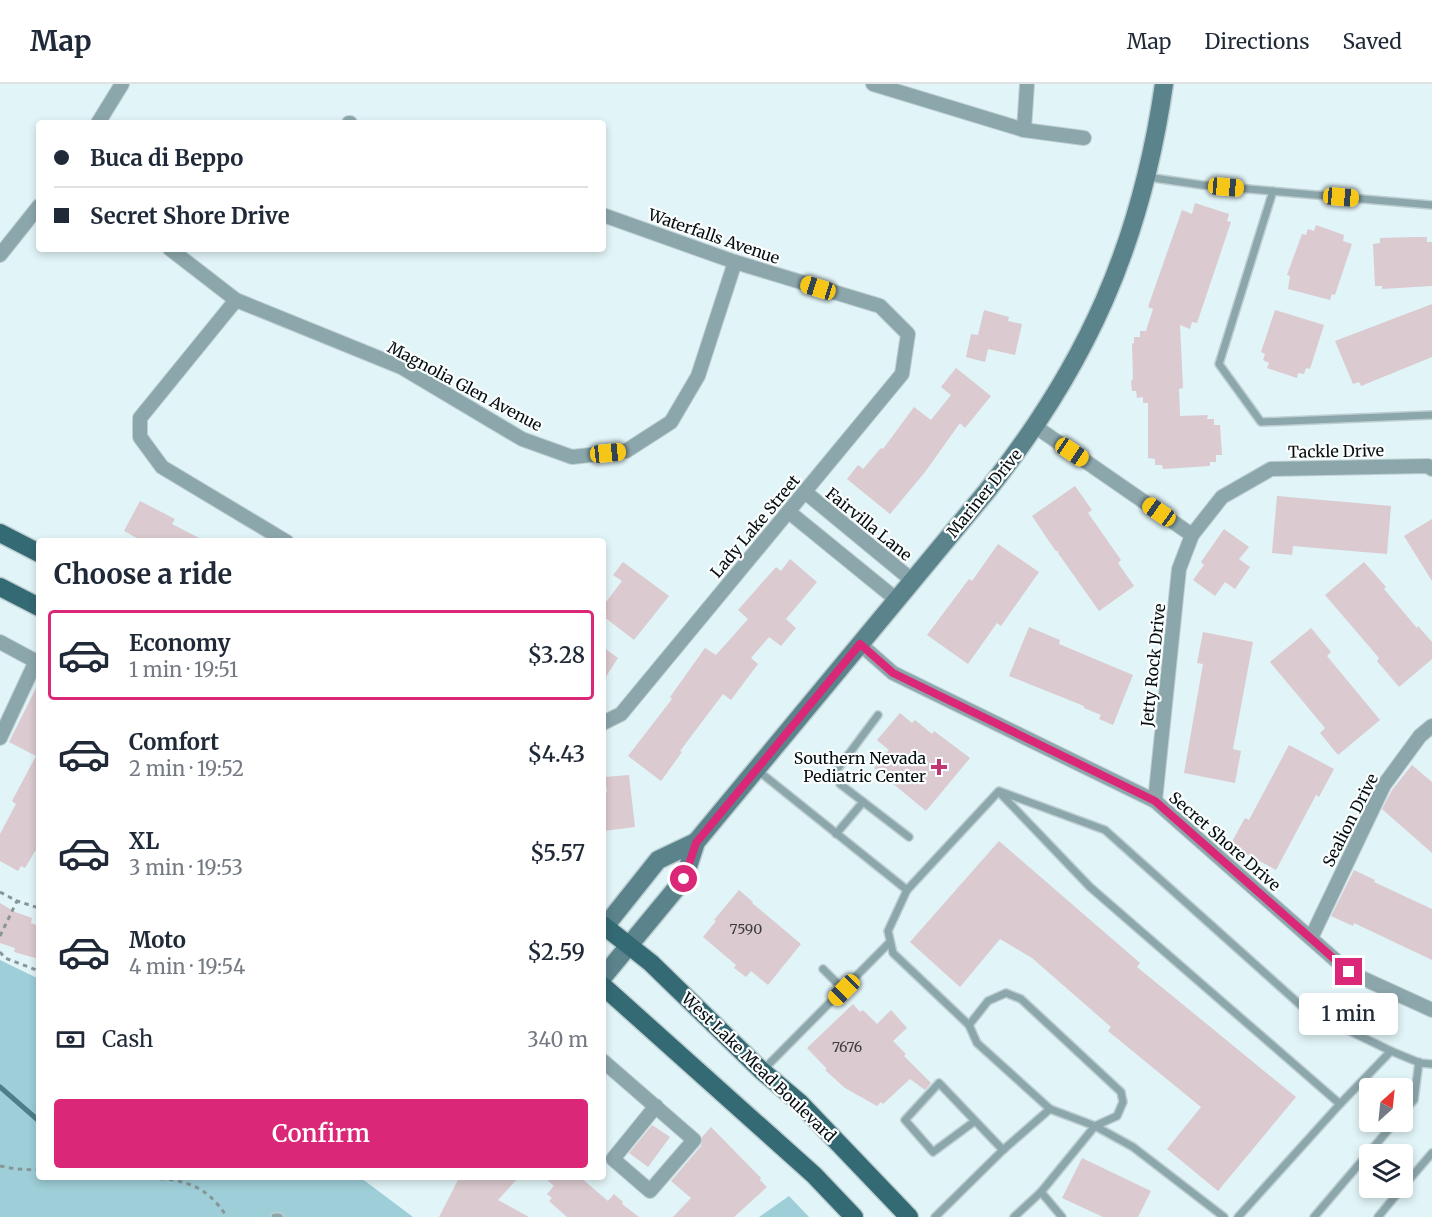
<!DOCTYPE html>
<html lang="en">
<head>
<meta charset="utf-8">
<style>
	body { margin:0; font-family:Merriweather,serif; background:#f6f6f7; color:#1f2937; height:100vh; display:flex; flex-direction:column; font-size:22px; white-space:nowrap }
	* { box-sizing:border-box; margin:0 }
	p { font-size:20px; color:#747a83 }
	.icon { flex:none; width:33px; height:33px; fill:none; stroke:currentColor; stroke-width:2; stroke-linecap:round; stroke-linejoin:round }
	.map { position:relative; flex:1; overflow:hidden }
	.sheet { position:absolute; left:36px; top:454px; width:570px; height:642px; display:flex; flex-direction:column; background:#fff; border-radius:6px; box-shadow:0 3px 9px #0003 }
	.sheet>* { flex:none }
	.hud { position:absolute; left:36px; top:36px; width:570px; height:132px; border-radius:6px; box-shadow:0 3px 9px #0003; display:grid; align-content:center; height:132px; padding:0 18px; background:#fff }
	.needle { width:39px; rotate:27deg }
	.tools { position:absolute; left:1359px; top:994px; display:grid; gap:12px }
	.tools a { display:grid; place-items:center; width:54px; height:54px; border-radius:6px; background:#fff; box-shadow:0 3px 9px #0003; font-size:30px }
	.end { position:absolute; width:27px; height:27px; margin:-14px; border:8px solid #db2777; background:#fff; box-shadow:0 0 0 3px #fff }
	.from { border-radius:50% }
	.bubble { position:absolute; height:42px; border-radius:6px; background:#fff; box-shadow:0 3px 9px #0003; font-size:20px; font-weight:600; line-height:42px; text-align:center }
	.car { position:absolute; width:18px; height:36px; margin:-18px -9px; border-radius:8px; box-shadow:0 0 4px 2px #0007; background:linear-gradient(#f5c518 24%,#345 0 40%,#f5c518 0 76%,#345 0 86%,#f5c518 0) }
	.hud b { display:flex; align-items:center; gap:21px; height:57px; font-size:22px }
	.hud b+b { border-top:2px solid #e0e1e3 }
	.hud i { width:15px; height:15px; background:#1f2937 }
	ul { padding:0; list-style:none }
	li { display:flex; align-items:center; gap:18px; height:90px; margin:0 12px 9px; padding:0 6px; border:3px solid transparent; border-radius:6px }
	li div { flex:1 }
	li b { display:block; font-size:22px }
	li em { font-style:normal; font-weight:600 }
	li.active { border-color:#db2777 }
	li>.icon { width:54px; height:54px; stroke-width:1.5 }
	h2 { padding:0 18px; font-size:27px; line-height:72px }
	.pay { display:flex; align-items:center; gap:15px; height:66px; padding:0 18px; font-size:22px }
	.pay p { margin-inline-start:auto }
	.cta { display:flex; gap:12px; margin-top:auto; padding:12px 18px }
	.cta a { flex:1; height:69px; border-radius:6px; background:#db2777; color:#fff; font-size:24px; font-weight:600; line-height:69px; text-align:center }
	header { display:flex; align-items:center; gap:36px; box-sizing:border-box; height:84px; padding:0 30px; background:#fff; border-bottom:2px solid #e0e1e3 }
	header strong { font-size:28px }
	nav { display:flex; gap:33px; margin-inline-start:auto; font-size:21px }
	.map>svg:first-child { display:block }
	.green { fill:#9eced8 }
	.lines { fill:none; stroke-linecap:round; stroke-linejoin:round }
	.stream { stroke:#4f7e88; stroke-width:5 }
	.building { fill:#dbcacf }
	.lane-casing { stroke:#becfd2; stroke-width:10 }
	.street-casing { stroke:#becfd2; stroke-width:16 }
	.secondary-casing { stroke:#becfd2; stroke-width:21 }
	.primary-casing { stroke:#becfd2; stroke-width:21 }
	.path { stroke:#889698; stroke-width:3; stroke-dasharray:4.5 4.5; stroke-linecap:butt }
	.lane { stroke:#8ca7ac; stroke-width:7 }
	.street { stroke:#8ca7ac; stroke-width:14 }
	.secondary { stroke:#5a838c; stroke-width:18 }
	.primary { stroke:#346a74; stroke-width:18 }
	.route { stroke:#db2777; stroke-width:8 }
	.poi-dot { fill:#c13773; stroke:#fafefe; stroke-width:2 }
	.labels { text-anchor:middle; stroke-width:4.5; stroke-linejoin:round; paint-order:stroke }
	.number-label { font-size:14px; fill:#3c3c3e }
	.street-label { font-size:16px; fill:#070c0e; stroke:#fafefe }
	.poi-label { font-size:16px; fill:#070c0e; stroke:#fafefe; text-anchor:end }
</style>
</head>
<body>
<header>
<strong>Map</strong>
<nav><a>Map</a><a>Directions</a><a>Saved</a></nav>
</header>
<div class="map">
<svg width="1432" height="1133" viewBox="0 0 1432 1133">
	<rect width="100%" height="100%" fill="#e1f4f7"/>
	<g class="green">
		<polygon points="0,876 39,895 39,1094 361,1094 413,1133 0,1133"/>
		<polygon points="789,1112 809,1133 759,1133"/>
	</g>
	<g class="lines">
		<polyline class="stream" points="0,1003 39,1037"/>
	</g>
	<g class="building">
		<polygon points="1195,119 1229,130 1227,137 1231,138 1197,239 1192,238 1190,245 1180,241 1183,304 1179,305 1180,332 1208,331 1207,335 1214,335 1214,341 1220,341 1222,371 1216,371 1216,378 1210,378 1210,382 1163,385 1162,381 1155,381 1155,375 1148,374 1148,319 1143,319 1143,313 1137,314 1136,307 1132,307 1131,297 1133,295 1132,260 1134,259 1134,253 1140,253 1140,247 1146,247 1153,225 1148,223 1182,126 1192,130"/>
		<polygon points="1316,141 1344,151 1343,157 1352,160 1335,211 1332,210 1330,216 1288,205 1290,192 1287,191 1302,150 1306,151 1308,145 1314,147"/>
		<polygon points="1414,153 1427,153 1427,158 1432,158 1432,202 1382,205 1382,202 1375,202 1373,160 1380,159 1380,154"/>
		<polygon points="1432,220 1432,273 1361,302 1359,298 1353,300 1335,257"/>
		<polygon points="984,226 1009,233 1008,237 1022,240 1015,271 988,265 985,278 966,273 971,250 978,251"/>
		<polygon points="1275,226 1324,241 1310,285 1306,284 1304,290 1298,289 1297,294 1267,284 1269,279 1263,276 1265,270 1261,268"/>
		<polygon points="956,284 991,312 965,344 960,339 925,388 890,430 847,395 858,381 863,385 881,364 883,365 914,323 931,336 951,311 941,303"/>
		<polygon points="1075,402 1092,426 1088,429 1121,476 1118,479 1134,502 1099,527 1058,469 1059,468 1055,466 1032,432"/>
		<polygon points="1277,412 1391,422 1387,470 1293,462 1292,471 1272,469"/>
		<polygon points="140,417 175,435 172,440 207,458 144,458 124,447"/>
		<polygon points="1432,435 1432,497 1404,452"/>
		<polygon points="1224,445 1249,463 1239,475 1250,483 1235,505 1225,498 1215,512 1193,496 1204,481 1201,478"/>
		<polygon points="998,460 1039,488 1001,542 997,539 968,580 927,551 969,495 972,497"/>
		<polygon points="790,475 817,498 786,535 796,544 781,562 769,553 751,574 758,580 731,616 723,610 680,667 682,668 661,697 628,672 672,615 670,613 705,564 716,571 748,535 738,526 776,483 781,487"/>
		<polygon points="623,478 669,512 634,556 603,532 603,522 622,497 613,491"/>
		<polygon points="1364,478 1386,503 1384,505 1417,544 1418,542 1432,558 1432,575 1399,603 1377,577 1379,574 1325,511"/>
		<polygon points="1029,543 1060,556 1059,560 1133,591 1113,641 1099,635 1101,631 1084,624 1084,622 1009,592"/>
		<polygon points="1311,544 1331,568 1327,572 1380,636 1338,671 1320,649 1325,644 1270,578"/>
		<polygon points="1203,548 1253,558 1233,665 1241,667 1235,699 1184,689 1203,580 1197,579"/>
		<polygon points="603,563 618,574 603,597"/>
		<polygon points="39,598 39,769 35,767 25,784 21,782 18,787 0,777 0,750 16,720 12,717 36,672 9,658"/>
		<polygon points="900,629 912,639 915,636 932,650 934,647 970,674 926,727 874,684 889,666 877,656"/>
		<polygon points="1289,661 1334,685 1319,713 1316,711 1276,786 1230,761 1245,734 1249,736"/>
		<polygon points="1412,681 1432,698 1432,769 1382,725 1392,706"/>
		<polygon points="629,691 635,743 603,747 603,708 607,708 605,693"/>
		<polygon points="999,757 1140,879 1137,883 1296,1013 1218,1107 1167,1065 1201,1023 1108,947 1111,943 1032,874 1000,855 960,903 910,858"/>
		<polygon points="1354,786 1375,796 1374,798 1432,825 1432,876 1354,839 1353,842 1331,832"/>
		<polygon points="739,806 753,818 752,819 801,860 768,901 751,887 746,893 734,884 736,881 703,853 716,837 714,836"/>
		<polygon points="0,819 15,828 32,834 31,839 39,842 39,875 14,868 15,864 0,859"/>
		<polygon points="853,920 860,928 863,926 877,940 891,926 907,944 893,957 906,970 904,972 931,999 925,1006 910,995 883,1020 881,1018 877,1022 845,1004 825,986 827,985 807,964"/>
		<polygon points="652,1041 670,1053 648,1083 629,1069"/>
		<polygon points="711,1043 761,1094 760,1096 767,1103 734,1133 673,1133 691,1114 671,1097 701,1062 702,1053"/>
		<polygon points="1082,1074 1151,1107 1138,1133 1103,1133 1062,1114"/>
		<polygon points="459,1094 518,1094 498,1116 529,1133 439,1133"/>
		<polygon points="545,1094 581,1094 608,1117 614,1110 623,1118 622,1120 639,1133 567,1133 549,1117 552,1114 547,1110 554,1102"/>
	</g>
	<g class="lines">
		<g class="lane-casing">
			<g id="lane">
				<polyline points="1147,93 1202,101 1432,121"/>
				<polyline points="1273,107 1219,280 1261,338 1432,331"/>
				<polyline points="878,631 836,687 840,700 909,753"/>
				<polyline points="756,685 907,806"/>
				<polyline points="1000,709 1090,803 1340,1020"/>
				<polyline points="836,750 863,718"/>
				<polyline points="823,885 844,906"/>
				<polyline points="969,941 988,917 1006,909 1021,915 1121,1008 1123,1018 1117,1032 1095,1042"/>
				<polyline points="763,986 890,858"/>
				<polyline points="1050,1025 977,959 969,941 893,869 888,847 907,806 999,707 1105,746 1306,926 1391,967 1420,979 1432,980"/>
				<polyline points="1402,1029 1414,1016 1419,978"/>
				<polyline points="975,1037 933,1068 905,1036 939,999 1003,1066"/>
				<polyline points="1095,1042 1133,1063 1224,1133"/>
				<polyline points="1402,1104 1432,1069"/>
				<polyline points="275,1133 279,1133"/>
				<polyline points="935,1133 1003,1066 1050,1025 1095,1042 1041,1108 1062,1133"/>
				<polyline points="1014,1133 1041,1108"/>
				<polyline points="1238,1133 1340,1020 1391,967"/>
				<polyline points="1314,1133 1395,1038"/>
				<polyline points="1378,1133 1402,1104"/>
			</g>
		</g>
		<g class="street-casing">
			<g id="street">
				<polyline points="873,0 1024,46 1084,54"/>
				<polyline points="98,39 122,0"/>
				<polyline points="349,39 350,39"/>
				<polyline points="1024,46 1027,0"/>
				<polyline points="603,131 735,178 880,222 908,250 902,290 621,630 603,639"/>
				<polyline points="170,165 236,216 401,283 522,355 572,373 626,367 671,338 698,292 735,178"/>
				<polyline points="0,171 39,122"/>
				<polyline points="236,216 140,334 140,353 162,383 287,458"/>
				<polyline points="1036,343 1192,451"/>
				<polyline points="805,408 913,497"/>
				<polyline points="789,428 897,516"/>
				<polyline points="0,558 39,579"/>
				<polyline points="860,560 893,589 1155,717 1349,888 1432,926"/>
				<polyline points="0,654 36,577"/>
				<polyline points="1155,717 1179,485 1192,451 1222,413 1271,385 1428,382 1432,385"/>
				<polyline points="1311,854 1384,701 1420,652 1432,642"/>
				<polyline points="603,977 694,1056 650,1107 613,1075 656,1022"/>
			</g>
		</g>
		<g class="secondary-casing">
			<g id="secondary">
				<polyline points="603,845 658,776 696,758"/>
				<path d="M603,893L684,795L696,758L987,407C1087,281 1141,160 1164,0"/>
			</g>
		</g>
		<g class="primary-casing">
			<g id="primary">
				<polyline points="0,449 39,469"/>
				<polyline points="0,503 39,523"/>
				<polyline points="603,841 651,879 762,987 800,1019 909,1133"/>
				<polyline points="603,902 814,1091 854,1133"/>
			</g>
		</g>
		<g class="path">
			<polyline points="0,808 17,817 39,824"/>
			<polyline points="0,852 17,817"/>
			<polyline points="0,868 5,874 39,887"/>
			<polyline points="0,1082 16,1085 39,1086"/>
			<path d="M151,1094C187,1096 207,1102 227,1133"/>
		</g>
		<use href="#lane" class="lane"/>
		<use href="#street" class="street"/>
		<use href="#secondary" class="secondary"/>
		<use href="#primary" class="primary"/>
	</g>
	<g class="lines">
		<polyline class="route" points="684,795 696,759 860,560 893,589 1155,717 1349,888"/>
	</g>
	<path class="poi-dot" d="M936 674h6v6h6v6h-6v6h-6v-6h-6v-6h6z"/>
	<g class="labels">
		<g class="number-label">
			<text x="746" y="850">7590</text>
			<text x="847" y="968">7676</text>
		</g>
		<g class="street-label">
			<text transform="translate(714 152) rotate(19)" y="6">Waterfalls Avenue</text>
			<text transform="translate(465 302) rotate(28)" y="6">Magnolia Glen Avenue</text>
			<text transform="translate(1336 367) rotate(-1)" y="6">Tackle Drive</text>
			<text transform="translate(984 409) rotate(-51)" y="6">Mariner Drive</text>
			<text transform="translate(869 440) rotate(39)" y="6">Fairvilla Lane</text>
			<text transform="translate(755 442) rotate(-50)" y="6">Lady Lake Street</text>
			<text transform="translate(1153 581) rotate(-84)" y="6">Jetty Rock Drive</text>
			<text transform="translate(1350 736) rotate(-63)" y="6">Sealion Drive</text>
			<text transform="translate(1225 757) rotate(41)" y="6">Secret Shore Drive</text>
			<text transform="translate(759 983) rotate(44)" y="6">West Lake Mead Boulevard</text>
		</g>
		<g class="poi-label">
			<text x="926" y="680">Southern Nevada<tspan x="926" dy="18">Pediatric Center</tspan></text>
		</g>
	</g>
</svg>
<div class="tools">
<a><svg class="needle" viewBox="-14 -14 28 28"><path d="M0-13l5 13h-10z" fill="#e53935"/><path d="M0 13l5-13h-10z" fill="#747a83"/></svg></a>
<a><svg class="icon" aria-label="layers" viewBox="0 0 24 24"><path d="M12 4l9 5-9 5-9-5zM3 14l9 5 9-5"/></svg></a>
</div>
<i class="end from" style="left:684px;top:795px"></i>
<i class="end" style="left:1349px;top:888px"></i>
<div class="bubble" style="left:1299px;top:909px;width:99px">1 min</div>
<i class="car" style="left:1226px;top:103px;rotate:95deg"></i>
<i class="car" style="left:1341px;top:113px;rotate:95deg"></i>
<i class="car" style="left:818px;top:204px;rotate:287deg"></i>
<i class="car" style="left:1072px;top:368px;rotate:124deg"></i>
<i class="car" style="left:608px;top:369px;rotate:84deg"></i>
<i class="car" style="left:1159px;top:428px;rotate:305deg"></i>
<i class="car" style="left:844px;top:906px;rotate:225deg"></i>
<div class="hud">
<b><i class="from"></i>Buca di Beppo</b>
<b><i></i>Secret Shore Drive</b>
</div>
<section class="sheet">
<h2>Choose a ride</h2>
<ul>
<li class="active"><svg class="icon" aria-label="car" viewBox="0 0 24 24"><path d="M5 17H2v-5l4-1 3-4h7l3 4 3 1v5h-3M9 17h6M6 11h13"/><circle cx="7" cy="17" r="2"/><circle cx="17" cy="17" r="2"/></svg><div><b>Economy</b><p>1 min · 19:51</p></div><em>$3.28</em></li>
<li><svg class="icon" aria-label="car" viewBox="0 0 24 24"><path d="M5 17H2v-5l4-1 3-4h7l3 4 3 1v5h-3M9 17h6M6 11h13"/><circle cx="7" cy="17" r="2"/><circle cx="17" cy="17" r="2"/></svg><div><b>Comfort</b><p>2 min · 19:52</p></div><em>$4.43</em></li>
<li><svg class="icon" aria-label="car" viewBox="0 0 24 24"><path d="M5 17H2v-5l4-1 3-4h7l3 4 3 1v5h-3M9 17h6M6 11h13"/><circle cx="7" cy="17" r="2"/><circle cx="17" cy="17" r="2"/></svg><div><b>XL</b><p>3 min · 19:53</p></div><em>$5.57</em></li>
<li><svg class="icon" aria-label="car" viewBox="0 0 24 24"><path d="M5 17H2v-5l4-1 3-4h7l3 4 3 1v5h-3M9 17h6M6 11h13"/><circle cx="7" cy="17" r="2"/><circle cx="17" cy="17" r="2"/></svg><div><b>Moto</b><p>4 min · 19:54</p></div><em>$2.59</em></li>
</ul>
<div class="pay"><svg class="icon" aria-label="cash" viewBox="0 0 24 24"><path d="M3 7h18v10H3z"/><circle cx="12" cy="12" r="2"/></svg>Cash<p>340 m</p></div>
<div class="cta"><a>Confirm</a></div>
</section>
</div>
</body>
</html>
